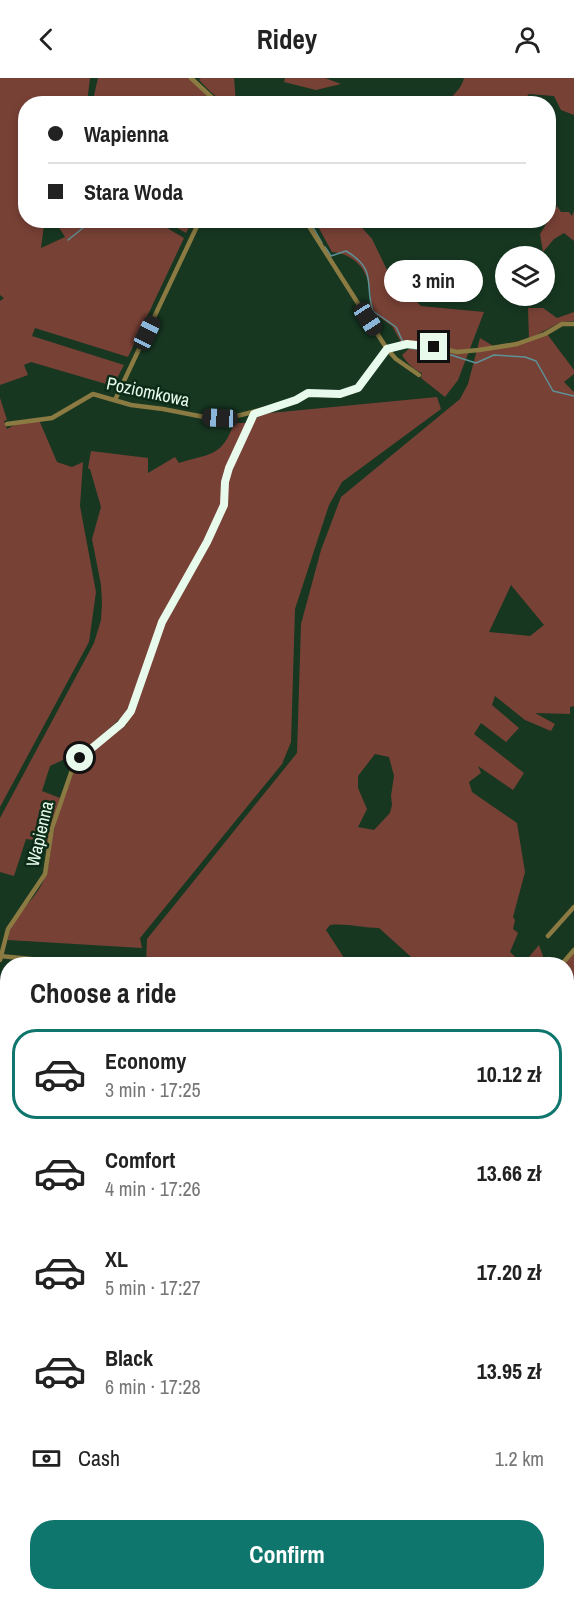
<!DOCTYPE html>
<html lang="en">
<head>
<meta charset="utf-8">
<style>
	body { margin:0; font-family:"Archivo Narrow",sans-serif; background:#f6f6f6; color:#222; height:100vh; display:flex; flex-direction:column; font-size:22px; white-space:nowrap }
	* { box-sizing:border-box; margin:0 }
	p { font-size:20px; color:#767676 }
	.icon { flex:none; width:33px; height:33px; fill:none; stroke:currentColor; stroke-width:2; stroke-linecap:round; stroke-linejoin:round }
	.map { position:relative; flex:1; overflow:hidden }
	.details { position:absolute; left:0px; top:879px; width:574px; height:644px; display:flex; flex-direction:column; background:#fff; border-radius:24px 24px 0 0; box-shadow:0 3px 9px #0003 }
	.details>* { flex:none }
	.hud { position:absolute; left:18px; top:18px; width:538px; height:132px; border-radius:24px; box-shadow:0 3px 9px #0003; display:grid; align-content:center; height:132px; padding:0 30px; background:#fff }
	.fabs { position:absolute; left:495px; top:168px; display:grid; gap:12px }
	.fabs a { display:grid; place-items:center; width:60px; height:60px; border-radius:50%; background:#fff; box-shadow:0 3px 9px #0003; font-size:30px }
	.end { position:absolute; width:27px; height:27px; margin:-14px; border:8px solid #e8faec; background:#111; box-shadow:0 0 0 3px #111 }
	.from { border-radius:50% }
	.bubble { position:absolute; height:42px; border-radius:21px; background:#fff; box-shadow:0 3px 9px #0003; font-size:20px; font-weight:700; line-height:42px; text-align:center }
	.car { position:absolute; width:18px; height:36px; margin:-18px -9px; border-radius:8px; box-shadow:0 0 4px 2px #0007; background:linear-gradient(#222 24%,#8ab4d8 0 40%,#222 0 76%,#8ab4d8 0 86%,#222 0) }
	.hud b { display:flex; align-items:center; gap:21px; height:57px; font-size:22px }
	.hud b+b { border-top:2px solid #e0e0e0 }
	.hud i { width:15px; height:15px; background:#222 }
	ul { padding:0; list-style:none }
	li { display:flex; align-items:center; gap:18px; height:90px; margin:0 12px 9px; padding:0 18px; border:3px solid transparent; border-radius:24px }
	li div { flex:1 }
	li b { display:block; font-size:22px }
	li em { font-style:normal; font-weight:700 }
	li.on { border-color:#0f766e }
	li>.icon { width:54px; height:54px; stroke-width:1.5 }
	h2 { padding:0 30px; font-size:27px; line-height:72px }
	.pay { display:flex; align-items:center; gap:15px; height:66px; padding:0 30px; font-size:22px }
	.pay p { margin-inline-start:auto }
	.cta { display:flex; gap:12px; margin-top:auto; padding:12px 30px }
	.cta a { flex:1; height:69px; border-radius:24px; background:#0f766e; color:#fff; font-size:24px; font-weight:700; line-height:69px; text-align:center }
	header { display:flex; justify-content:space-between; align-items:center; height:78px; padding:0 30px; background:#fff; font-size:27px; font-weight:700 }
	.map>svg:first-child { display:block }
	.green { fill:#784136; fill-rule:evenodd }
	.lines { fill:none; stroke-linecap:round; stroke-linejoin:round }
	.stream { stroke:#5e9296; stroke-width:1.5 }
	.minor { stroke:#8b7a42; stroke-width:4.5 }
	.route { stroke:#e8faec; stroke-width:8 }
	.labels { text-anchor:middle; stroke-width:5; stroke-linejoin:round; paint-order:stroke }
	.street-label { font-size:18px; fill:#e8faec; stroke:#0c2c17 }
</style>
</head>
<body>
<header><svg class="icon" aria-label="back" viewBox="0 0 24 24"><path d="M15 5l-7 7 7 7"/></svg>Ridey<svg class="icon" aria-label="person" viewBox="0 0 24 24"><circle cx="12" cy="8" r="4"/><path d="M4 21q1-7 8-7t8 7"/></svg></header>
<div class="map">
<svg width="574" height="1522" viewBox="0 0 574 1522">
	<rect width="100%" height="100%" fill="#173721"/>
	<g class="green">
		<polygon points="0,0 90,0 87,25 26,26 26,142 49,143 44,147 41,170 65,159 55,143 192,143 186,155 165,143 162,147 184,160 128,279 35,250 32,258 124,287 113,308 31,284 24,287 28,297 0,307 0,223 4,220 0,217"/>
		<polygon points="98,0 189,0 214,25 92,26"/>
		<path d="M201,0H234L236,25C220,26 210,13 199,2Z"/>
		<polygon points="285,0 325,0 341,6 316,12 284,4"/>
		<path d="M464,0H574V37L561,32L554,18L529,16L521,25H449C453,14 461,13 464,0Z"/>
		<polygon points="557,128 561,134 569,134 572,138 574,133 574,163 564,155 554,161 543,174 540,156"/>
		<path d="M315,143H356L372,161L389,196L421,228L484,234L458,302L445,319L421,300L422,295C413,291 407,285 402,277L410,270V265L401,264L392,248L375,236L369,237L367,228L371,224C371,198 360,177 332,174Z"/>
		<polygon points="528,230 543,230 557,240 574,234 574,243 561,244 529,261"/>
		<path d="M547,256L574,292V296L564,304L574,314V628L570,629V636L535,635L555,646L551,653L525,642L495,618L492,627L519,650L506,664L481,645L474,656L524,695L513,712L478,688L481,695L469,704L472,714L517,745L525,794L513,839L515,842L513,851L518,855L510,874L523,886L539,867L544,881L539,886H419L379,850C362,850 346,845 330,847L326,852L348,886H327L321,884L319,886H146L147,861L297,675L301,546L321,472L341,419L460,321L468,306L480,260L495,269ZM511,507L544,547L530,558L489,554ZM375,676L389,679L394,698L391,718L392,727L390,735L374,752L358,749L367,731L358,710V698Z"/>
		<path d="M437,319L441,331L342,404L329,427L295,531L291,664L282,686L140,860L142,870L8,862C10,840 28,829 39,811C52,791 49,769 55,748C60,728 68,709 75,690L81,681L122,647H127L125,644L164,545L218,448L225,427L227,403L231,390L253,345L260,336Z"/>
		<polygon points="0,320 7,342 4,343 7,351 14,347 39,342 57,384 72,389 83,384 80,428 96,514 89,564 0,729"/>
		<path d="M234,345H248L229,387L222,426L215,446L169,530L131,626L124,637L77,680L65,681L50,688L42,713L60,720L48,764L26,761L14,798L0,794V740L94,565L101,542L102,525L101,507L92,461L101,429L90,391L88,390L91,373L148,380V395L175,379L179,385C211,375 222,379 234,345Z"/>
		<polygon points="574,874 574,935 567,943 567,886 565,886"/>
		<polygon points="567,995 574,1009 574,1122 567,1118"/>
		<polygon points="0,1104 8,1110 8,1362 0,1371"/>
		<polygon points="567,1288 570,1291 569,1327 574,1329 574,1448 567,1468"/>
		<polygon points="0,1498 7,1500 8,1515 246,1515 240,1522 0,1522"/>
	</g>
	<g class="lines">
		<g class="stream">
			<polyline points="309,142 322,165"/>
			<polyline points="68,162 93,142"/>
			<path d="M325,169L331,178L346,173C378,192 364,206 373,233L396,249L403,264"/>
			<polyline points="404,269 451,277 476,285 494,277 525,279 536,283 553,313 574,318"/>
		</g>
		<g class="minor">
			<polyline points="191,0 219,26"/>
			<polyline points="305,142 387,271 396,281 419,297"/>
			<polyline points="387,271 407,266 421,266 457,274 479,272 517,266 545,256 562,246 574,246"/>
			<polyline points="115,322 200,142"/>
			<polyline points="7,346 52,340 93,316 131,327 163,331 204,339 233,339 284,326 308,315 340,316 358,310 387,271"/>
			<polyline points="548,858 574,829"/>
			<polyline points="0,878 83,886"/>
			<polyline points="0,882 8,851 45,796 52,750 73,689 80,680 128,640 131,633 162,544 207,464 224,427 225,404 229,390 253,336"/>
			<polyline points="562,886 574,872"/>
			<polyline points="0,958 8,959"/>
			<polyline points="0,1101 8,1106"/>
			<polyline points="567,1142 574,1134"/>
			<polyline points="330,1522 331,1515"/>
		</g>
	</g>
	<g class="lines">
		<polyline class="route" points="80,680 121,646 131,633 162,544 207,464 224,427 225,404 229,390 254,336 296,322 308,315 340,316 358,310 387,271 407,266 434,269"/>
	</g>
	<g class="labels">
		<g class="street-label">
			<text transform="translate(148 314) rotate(12)" y="6">Poziomkowa</text>
			<text transform="translate(40 756) rotate(-77)" y="6">Wapienna</text>
		</g>
	</g>
</svg>
<div class="fabs">
<a><svg class="icon" aria-label="layers" viewBox="0 0 24 24"><path d="M12 4l9 5-9 5-9-5zM3 14l9 5 9-5"/></svg></a>
</div>
<i class="end from" style="left:80px;top:680px"></i>
<i class="end" style="left:434px;top:269px"></i>
<div class="bubble" style="left:384px;top:182px;width:99px">3 min</div>
<i class="car" style="left:368px;top:241px;rotate:147deg"></i>
<i class="car" style="left:147px;top:255px;rotate:26deg"></i>
<i class="car" style="left:220px;top:340px;rotate:273deg"></i>
<div class="hud">
<b><i class="from"></i>Wapienna</b>
<b><i></i>Stara Woda</b>
</div>
<section class="details">
<h2>Choose a ride</h2>
<ul>
<li class="on"><svg class="icon" aria-label="car" viewBox="0 0 24 24"><path d="M5 17H2v-5l4-1 3-4h7l3 4 3 1v5h-3M9 17h6M6 11h13"/><circle cx="7" cy="17" r="2"/><circle cx="17" cy="17" r="2"/></svg><div><b>Economy</b><p>3 min · 17:25</p></div><em>10.12 zł</em></li>
<li><svg class="icon" aria-label="car" viewBox="0 0 24 24"><path d="M5 17H2v-5l4-1 3-4h7l3 4 3 1v5h-3M9 17h6M6 11h13"/><circle cx="7" cy="17" r="2"/><circle cx="17" cy="17" r="2"/></svg><div><b>Comfort</b><p>4 min · 17:26</p></div><em>13.66 zł</em></li>
<li><svg class="icon" aria-label="car" viewBox="0 0 24 24"><path d="M5 17H2v-5l4-1 3-4h7l3 4 3 1v5h-3M9 17h6M6 11h13"/><circle cx="7" cy="17" r="2"/><circle cx="17" cy="17" r="2"/></svg><div><b>XL</b><p>5 min · 17:27</p></div><em>17.20 zł</em></li>
<li><svg class="icon" aria-label="car" viewBox="0 0 24 24"><path d="M5 17H2v-5l4-1 3-4h7l3 4 3 1v5h-3M9 17h6M6 11h13"/><circle cx="7" cy="17" r="2"/><circle cx="17" cy="17" r="2"/></svg><div><b>Black</b><p>6 min · 17:28</p></div><em>13.95 zł</em></li>
</ul>
<div class="pay"><svg class="icon" aria-label="cash" viewBox="0 0 24 24"><path d="M3 7h18v10H3z"/><circle cx="12" cy="12" r="2"/></svg>Cash<p>1.2 km</p></div>
<div class="cta"><a>Confirm</a></div>
</section>
</div>
</body>
</html>
